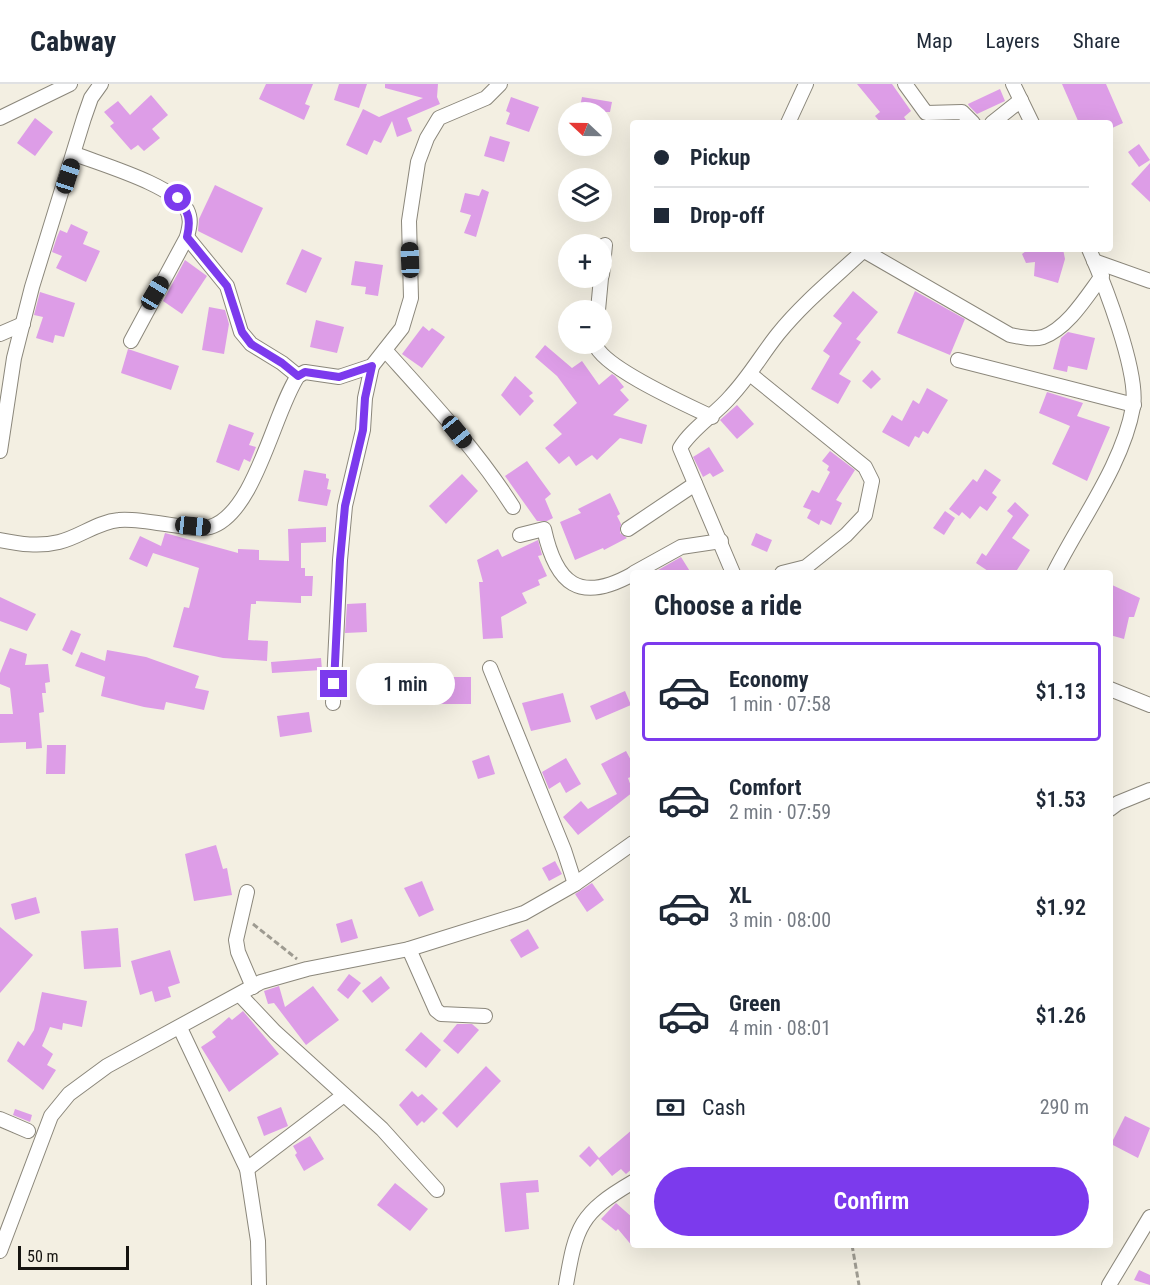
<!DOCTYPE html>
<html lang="en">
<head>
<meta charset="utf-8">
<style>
	body { margin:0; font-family:"Roboto Condensed",sans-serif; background:#f6f6f7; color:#1f2937; height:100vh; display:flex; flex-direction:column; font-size:22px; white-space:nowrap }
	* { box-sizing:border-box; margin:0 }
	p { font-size:20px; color:#747a83 }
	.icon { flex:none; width:33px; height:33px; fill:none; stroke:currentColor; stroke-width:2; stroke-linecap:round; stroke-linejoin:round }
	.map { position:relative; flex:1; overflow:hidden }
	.sheet { position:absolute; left:630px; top:486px; width:483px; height:678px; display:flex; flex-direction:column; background:#fff; border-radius:6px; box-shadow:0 6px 24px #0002 }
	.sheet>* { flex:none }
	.guide { position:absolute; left:630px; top:36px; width:483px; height:132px; border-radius:6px; box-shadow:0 6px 24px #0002; display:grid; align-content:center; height:132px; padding:0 24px; background:#fff }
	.needle { width:39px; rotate:292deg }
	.controls { position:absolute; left:558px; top:18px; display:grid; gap:12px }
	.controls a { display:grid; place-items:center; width:54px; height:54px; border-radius:50%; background:#fff; box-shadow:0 6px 24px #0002; font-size:30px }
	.scale { position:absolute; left:18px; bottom:15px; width:111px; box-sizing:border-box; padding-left:6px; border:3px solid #15130f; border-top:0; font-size:16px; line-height:21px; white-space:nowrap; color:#15130f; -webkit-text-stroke:4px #f3efe2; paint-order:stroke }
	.end { position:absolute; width:27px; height:27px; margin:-14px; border:8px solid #7c3aed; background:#fff; box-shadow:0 0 0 3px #fff }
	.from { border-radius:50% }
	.bubble { position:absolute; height:42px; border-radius:21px; background:#fff; box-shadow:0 6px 24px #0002; font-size:20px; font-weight:600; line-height:42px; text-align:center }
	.car { position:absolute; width:18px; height:36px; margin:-18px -9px; border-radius:8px; box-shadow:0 0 4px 2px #0007; background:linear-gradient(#222 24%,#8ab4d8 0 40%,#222 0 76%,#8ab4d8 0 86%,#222 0) }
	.guide b { display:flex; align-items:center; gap:21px; height:57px; font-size:22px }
	.guide b+b { border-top:2px solid #e0e1e3 }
	.guide i { width:15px; height:15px; background:#1f2937 }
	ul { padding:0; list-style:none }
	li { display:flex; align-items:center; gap:18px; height:99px; margin:0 12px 9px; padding:0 12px; border:3px solid transparent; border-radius:6px }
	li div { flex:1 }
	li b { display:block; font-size:22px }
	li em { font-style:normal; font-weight:600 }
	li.selected { border-color:#7c3aed }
	li>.icon { width:54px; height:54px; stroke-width:1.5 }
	h2 { padding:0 24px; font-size:27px; line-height:72px }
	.pay { display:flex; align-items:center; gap:15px; height:66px; padding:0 24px; font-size:22px }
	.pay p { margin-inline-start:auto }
	.cta { display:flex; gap:12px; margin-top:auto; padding:12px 24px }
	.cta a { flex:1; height:69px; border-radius:36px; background:#7c3aed; color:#fff; font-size:24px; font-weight:600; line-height:69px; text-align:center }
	header { display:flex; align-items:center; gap:36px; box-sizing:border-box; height:84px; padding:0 30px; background:#fff; border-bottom:2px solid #e0e1e3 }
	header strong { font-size:28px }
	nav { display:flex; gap:33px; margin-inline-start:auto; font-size:21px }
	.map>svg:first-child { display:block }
	.building { fill:#dd9de7 }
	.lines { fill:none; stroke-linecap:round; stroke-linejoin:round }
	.street-casing { stroke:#8b877b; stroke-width:16 }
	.path { stroke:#9e9b91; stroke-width:3; stroke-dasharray:6 3; stroke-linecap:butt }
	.street { stroke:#fff; stroke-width:14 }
	.route { stroke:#7c3aed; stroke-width:8 }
</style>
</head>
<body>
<header>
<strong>Cabway</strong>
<nav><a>Map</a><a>Layers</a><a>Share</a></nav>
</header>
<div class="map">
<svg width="1150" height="1201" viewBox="0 0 1150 1201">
	<rect width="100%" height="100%" fill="#f3efe2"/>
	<g class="building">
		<polygon points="266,0 313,0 305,20 310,22 304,36 259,15"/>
		<polygon points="339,0 367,0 359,24 334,16"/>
		<polygon points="385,0 438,0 437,13 440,20 407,34 412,47 397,53 392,37 381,59 374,56 367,71 346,61 363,25 379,33 423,14 385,4"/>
		<polygon points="857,0 892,0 911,27 904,33 908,39 881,39 875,32 880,28"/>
		<polygon points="1062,0 1106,0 1123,39 1110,45 1110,39 1079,39"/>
		<polygon points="1000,5 1005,17 977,30 969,22 968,20"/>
		<polygon points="151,11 168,31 152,45 160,54 144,67 138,61 131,66 110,42 114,39 104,28 118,17 130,31"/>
		<polygon points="511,13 539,23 529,48 506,40 510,29 506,27"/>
		<polygon points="582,13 612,18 610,28 579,28"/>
		<polygon points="35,34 53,48 35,72 17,59"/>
		<polygon points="490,52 510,58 504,78 484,72"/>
		<polygon points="1139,60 1150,76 1139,83 1128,68"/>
		<polygon points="1150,79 1150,118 1131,100"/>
		<polygon points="215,101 263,124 242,169 198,147 199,135"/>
		<polygon points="482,105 489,108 476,153 464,149 471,131 460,128 465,109 479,112"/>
		<polygon points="71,140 88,148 83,160 100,167 86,198 56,184 62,172 52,168 57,153 60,146 67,149"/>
		<polygon points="302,165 322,174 306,209 286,200"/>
		<polygon points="1029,165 1063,165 1065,175 1058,199 1034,192 1035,178 1026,179 1022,170"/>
		<polygon points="185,176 207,192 182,230 163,217"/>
		<polygon points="355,177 383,181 378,212 365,210 366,203 351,201"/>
		<polygon points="853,207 878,228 856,255 861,258 839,290 851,297 838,320 811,305 830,272 823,267 842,239 833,232"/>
		<polygon points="915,207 965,235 950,271 897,249"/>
		<polygon points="40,208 75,219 64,253 55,251 53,259 36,254 43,233 34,231"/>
		<polygon points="209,223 225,226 229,240 224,270 202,266"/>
		<polygon points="316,236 344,243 337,269 310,263"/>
		<polygon points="423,242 429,247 432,244 445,253 422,284 402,270"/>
		<polygon points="1068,248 1095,254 1087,286 1068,282 1067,288 1053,285 1061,254"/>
		<polygon points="545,261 572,284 582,277 599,301 612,290 615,292 624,303 620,306 629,316 613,331 647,341 642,360 620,354 597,376 592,371 576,382 569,372 559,380 545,364 562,350 553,341 577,319 557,292 535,273"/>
		<polygon points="128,265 179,282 171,306 121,289"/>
		<polygon points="872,286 881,295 871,305 862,297"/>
		<polygon points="515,292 533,309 529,312 534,317 520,332 501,311"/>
		<polygon points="927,304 948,316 928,350 923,347 919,354 915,352 909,363 882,348 892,331 902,337 913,316 919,320"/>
		<polygon points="1047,308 1083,319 1077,332 1110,343 1087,397 1052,380 1070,342 1039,329"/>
		<polygon points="737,321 754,340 737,355 720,336"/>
		<polygon points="229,340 254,349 249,361 256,363 250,378 244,375 239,387 216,378"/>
		<polygon points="709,363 724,387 713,393 710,389 703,393 693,373"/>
		<polygon points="830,367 855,386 836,416 842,419 831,441 821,436 819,441 807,434 811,426 803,423 812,406 819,409 830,388 827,386 829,382 822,377"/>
		<polygon points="527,377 551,410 545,415 553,434 547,437 537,437 505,392"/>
		<polygon points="985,385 1001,396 992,409 997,413 987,427 980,422 970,435 962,428 959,432 949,425 973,395 977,398"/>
		<polygon points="304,386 326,390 326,394 329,395 327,405 331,406 327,422 298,417"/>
		<polygon points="462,390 478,407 446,440 429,422"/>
		<polygon points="610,409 620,430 617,432 621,440 620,449 627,454 604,466 603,464 575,476 560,438 581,429 578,425"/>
		<polygon points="1015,418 1029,431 1012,454 1030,466 1015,489 991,489 976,479 982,469 986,472 1013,432 1007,427"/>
		<polygon points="945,427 955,434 944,451 933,444"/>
		<polygon points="326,443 326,458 301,459 301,484 305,484 305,492 313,492 312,512 301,512 301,519 256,517 256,520 251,520 248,556 268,557 267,577 223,574 173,563 184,523 189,524 199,484 153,469 147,483 129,475 140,452 161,462 165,449 238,469 238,465 259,466 259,476 289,477 288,445"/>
		<polygon points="756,449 772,456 767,468 751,461"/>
		<polygon points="538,456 542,471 538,472 547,492 538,496 540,501 522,509 527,519 501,533 503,554 483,555 479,498 483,498 477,476 498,465 502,473"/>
		<polygon points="681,473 691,489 653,489"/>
		<polygon points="1110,500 1140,514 1134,533 1129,533 1124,555 1110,551"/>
		<polygon points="0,513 36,530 27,547 0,537"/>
		<polygon points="366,519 367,548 345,549 347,520"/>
		<polygon points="71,546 81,550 72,571 62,566"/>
		<polygon points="10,564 27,570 25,581 48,580 50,598 45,599 46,609 42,609 44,628 39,629 42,664 26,665 26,658 0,659 0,630 13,630 10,604 0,600 0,589"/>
		<polygon points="107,566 146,573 199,592 195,604 209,607 204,626 166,618 164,626 144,623 101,612 105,593 75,582 81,568 105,577"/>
		<polygon points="321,574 322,586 272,589 271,578"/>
		<rect x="436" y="593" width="35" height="27"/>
		<polygon points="625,607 631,621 596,636 590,622"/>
		<polygon points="563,609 571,638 531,647 522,619"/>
		<polygon points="309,628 312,648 280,653 277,632"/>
		<polygon points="47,661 66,661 65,690 46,690"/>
		<polygon points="626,667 633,680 633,692 628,694 633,708 578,751 563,733 581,717 588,725 617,710 601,680"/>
		<polygon points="489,671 495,690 478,695 472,677"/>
		<polygon points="566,674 581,700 566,709 560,698 549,705 542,688"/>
		<polygon points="216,761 223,785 227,784 232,811 194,817 185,770"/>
		<polygon points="555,777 562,790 549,797 542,784"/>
		<polygon points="422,797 434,826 419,833 404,804"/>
		<polygon points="592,799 604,816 587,828 575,810"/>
		<polygon points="36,813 40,829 15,836 11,820"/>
		<polygon points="352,835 358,854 341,859 336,840"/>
		<polygon points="0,843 33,871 0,909"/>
		<polygon points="118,844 121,883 84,885 81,847"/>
		<polygon points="528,845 539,864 521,874 510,856"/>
		<polygon points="170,866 180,899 168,903 171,913 155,918 152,907 140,911 131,877"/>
		<polygon points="349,890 361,899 348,915 337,906"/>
		<polygon points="381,892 390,904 372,919 362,907"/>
		<polygon points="279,902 285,923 313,902 339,936 306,961 274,919 268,920 264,907"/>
		<polygon points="42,908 87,917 82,943 63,939 62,946 50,943 42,962 53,970 47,981 56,986 43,1006 7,977 18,957 24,962 34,946"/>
		<polygon points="243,927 279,970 229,1008 201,963 216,953 212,948 229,933 232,936"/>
		<polygon points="457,940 472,940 479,946 458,970 443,957"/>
		<polygon points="421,948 441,966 426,984 405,966"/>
		<polygon points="486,982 501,997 457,1044 442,1029"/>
		<polygon points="412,1007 418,1013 422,1010 438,1025 424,1039 422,1037 417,1042 399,1021"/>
		<polygon points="281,1023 288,1042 264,1052 257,1033"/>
		<polygon points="15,1025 32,1031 30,1038 13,1031"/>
		<polygon points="1125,1032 1150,1044 1138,1074 1111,1060"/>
		<polygon points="633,1045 633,1084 626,1090 621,1085 612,1092 598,1075 590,1083 579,1072 589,1062 599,1074"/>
		<polygon points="310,1052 324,1075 304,1087 295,1071 297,1069 293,1062"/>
		<polygon points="538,1096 539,1108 526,1109 529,1145 505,1148 500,1099"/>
		<polygon points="395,1099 428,1125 410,1147 377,1121"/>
		<polygon points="616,1119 633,1134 633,1163 618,1145 616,1147 601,1135"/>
		<polygon points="1139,1186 1150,1191 1150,1201 1134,1196"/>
	</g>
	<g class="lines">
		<g class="street-casing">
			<g id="street">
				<polyline points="905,0 926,29 962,28 973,39"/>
				<polyline points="1013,0 1032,39"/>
				<polyline points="0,34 70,0"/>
				<polyline points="788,39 806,0"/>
				<polyline points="992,39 1021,16"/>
				<path d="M75,70C103,81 173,101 187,126C192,136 189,144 187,153L131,257"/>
				<polyline points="187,153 227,202 241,248 251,260 282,279 298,292"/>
				<path d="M861,165L1010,251C1020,253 1033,256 1043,253C1068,244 1087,212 1102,192"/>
				<polyline points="1094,177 1150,197"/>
				<polyline points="602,191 605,161"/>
				<polyline points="598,226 601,194"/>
				<polyline points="0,250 23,240"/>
				<path d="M595,260C603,284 687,321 712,333"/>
				<path d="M385,266C430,316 477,366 513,423"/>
				<polyline points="958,276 1134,321"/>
				<polyline points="750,290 865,383 872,397 865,431 846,451 806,483 782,489"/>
				<polyline points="0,367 14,274 32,203 84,34 91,14 101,0"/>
				<polyline points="628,445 695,400"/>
				<path d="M520,451L544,445C556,500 579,520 633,490"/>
				<path d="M0,456C20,460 39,463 59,458C80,453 97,438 119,436C142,433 192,448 210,443C255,430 274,327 298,292L305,288L339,293L372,282L402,244L411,214L409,137L418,78L427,54L439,34L486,14L500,0"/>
				<polyline points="634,489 681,463 721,457"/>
				<path d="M733,489L680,364C692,344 716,330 731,312C749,293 762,270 778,250C803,219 834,194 863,167"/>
				<path d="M1054,489C1080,437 1123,380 1133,323C1139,288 1104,199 1089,165"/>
				<polyline points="490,584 564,766 575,800"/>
				<polyline points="1110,605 1150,621"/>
				<polyline points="333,619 340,476 345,422 363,346 365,314 372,282"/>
				<polyline points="1110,725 1118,719 1150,706"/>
				<polyline points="247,808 236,856 238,868 253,903"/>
				<polyline points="409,865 436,926 441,930 485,932"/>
				<polyline points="240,911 275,948 382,1045 437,1106"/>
				<polyline points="180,944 247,1085 258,1157 259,1201"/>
				<polyline points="0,1035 28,1047"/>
				<polyline points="247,1085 344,1011"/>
				<polyline points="0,1167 51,1032 69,1010 107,982 261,898 307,885 409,865 524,829 575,800 633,759"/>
				<path d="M566,1201C576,1142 580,1129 633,1098"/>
				<polyline points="1109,1201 1150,1133"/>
			</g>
		</g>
		<g class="path">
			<polyline points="253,840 297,875"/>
			<polyline points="852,1161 859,1201"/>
		</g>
		<use href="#street" class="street"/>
	</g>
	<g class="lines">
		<path class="route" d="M178,114C189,129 191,136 187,153L227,202L242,248L251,260L282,279L298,292L305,288L339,293L372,282L365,314L363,346L345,422L340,476L334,600"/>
	</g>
</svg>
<div class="controls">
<a><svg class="needle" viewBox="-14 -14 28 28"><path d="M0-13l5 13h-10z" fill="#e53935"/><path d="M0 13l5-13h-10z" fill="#747a83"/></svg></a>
<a><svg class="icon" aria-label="layers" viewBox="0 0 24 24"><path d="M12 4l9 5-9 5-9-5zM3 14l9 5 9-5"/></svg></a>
<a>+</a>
<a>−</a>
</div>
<div class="scale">50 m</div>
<i class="end from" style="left:178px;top:114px"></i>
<i class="end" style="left:334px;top:600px"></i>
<div class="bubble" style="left:356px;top:579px;width:99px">1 min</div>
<i class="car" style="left:68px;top:92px;rotate:18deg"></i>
<i class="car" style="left:410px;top:176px;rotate:358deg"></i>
<i class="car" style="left:155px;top:209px;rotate:31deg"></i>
<i class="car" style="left:457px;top:348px;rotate:141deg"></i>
<i class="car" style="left:193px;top:442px;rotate:96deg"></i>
<div class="guide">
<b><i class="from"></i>Pickup</b>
<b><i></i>Drop-off</b>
</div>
<section class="sheet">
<h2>Choose a ride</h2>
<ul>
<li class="selected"><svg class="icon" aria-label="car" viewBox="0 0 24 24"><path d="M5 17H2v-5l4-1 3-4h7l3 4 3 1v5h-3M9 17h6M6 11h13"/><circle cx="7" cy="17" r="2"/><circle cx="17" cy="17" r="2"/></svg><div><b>Economy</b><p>1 min · 07:58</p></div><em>$1.13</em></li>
<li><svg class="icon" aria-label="car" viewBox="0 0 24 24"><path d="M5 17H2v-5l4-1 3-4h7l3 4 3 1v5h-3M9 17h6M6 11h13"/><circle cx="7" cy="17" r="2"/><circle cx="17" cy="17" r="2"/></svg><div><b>Comfort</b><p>2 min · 07:59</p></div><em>$1.53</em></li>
<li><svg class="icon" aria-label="car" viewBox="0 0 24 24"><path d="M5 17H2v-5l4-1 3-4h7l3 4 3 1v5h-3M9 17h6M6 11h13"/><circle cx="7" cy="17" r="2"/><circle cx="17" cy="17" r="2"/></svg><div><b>XL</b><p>3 min · 08:00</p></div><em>$1.92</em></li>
<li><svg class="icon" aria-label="car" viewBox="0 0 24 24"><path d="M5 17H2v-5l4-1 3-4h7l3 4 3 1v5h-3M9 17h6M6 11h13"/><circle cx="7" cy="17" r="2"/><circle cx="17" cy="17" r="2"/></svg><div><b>Green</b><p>4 min · 08:01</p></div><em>$1.26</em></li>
</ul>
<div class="pay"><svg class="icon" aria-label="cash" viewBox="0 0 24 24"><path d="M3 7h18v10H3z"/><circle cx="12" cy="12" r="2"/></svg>Cash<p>290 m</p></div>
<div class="cta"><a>Confirm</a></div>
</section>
</div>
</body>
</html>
